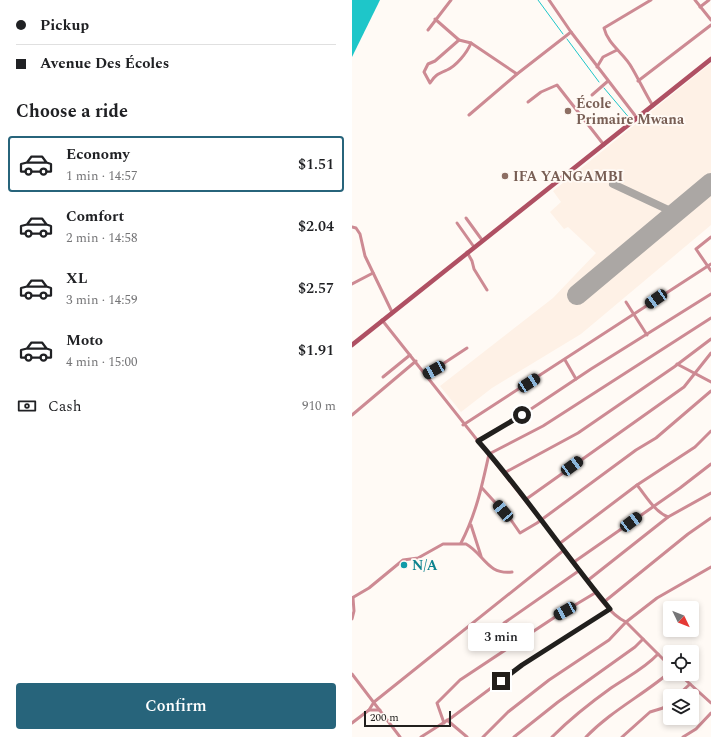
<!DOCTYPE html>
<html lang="en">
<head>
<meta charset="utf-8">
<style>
	body { margin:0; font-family:Spectral,serif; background:#f2f2f2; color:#202124; height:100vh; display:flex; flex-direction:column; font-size:15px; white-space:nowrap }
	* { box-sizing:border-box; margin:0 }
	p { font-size:13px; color:#757577 }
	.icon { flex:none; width:22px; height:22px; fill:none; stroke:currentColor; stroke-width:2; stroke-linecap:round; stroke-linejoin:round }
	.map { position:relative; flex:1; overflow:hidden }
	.panel { display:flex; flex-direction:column; background:#fff; width:352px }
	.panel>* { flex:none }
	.banner { display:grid; align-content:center; height:88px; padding:0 16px; background:#fff }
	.needle { width:26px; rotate:133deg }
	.controls { position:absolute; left:311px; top:601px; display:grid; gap:8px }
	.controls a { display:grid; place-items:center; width:36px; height:36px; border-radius:4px; background:#fff; box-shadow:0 2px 6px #0003; font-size:20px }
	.scale { position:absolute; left:12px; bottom:10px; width:87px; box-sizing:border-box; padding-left:4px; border:2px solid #211f1d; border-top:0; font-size:11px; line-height:14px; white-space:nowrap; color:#211f1d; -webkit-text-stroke:3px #fffaf5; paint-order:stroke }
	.end { position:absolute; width:18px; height:18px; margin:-9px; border:5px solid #211f1d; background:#fff; box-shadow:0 0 0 2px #fff }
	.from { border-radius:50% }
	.bubble { position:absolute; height:28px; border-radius:4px; background:#fff; box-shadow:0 2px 6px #0003; font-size:13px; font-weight:600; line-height:28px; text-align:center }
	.car { position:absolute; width:12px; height:24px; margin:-12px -6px; border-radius:5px; box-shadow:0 0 3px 1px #0007; background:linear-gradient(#222 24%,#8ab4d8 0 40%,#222 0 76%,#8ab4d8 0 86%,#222 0) }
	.banner b { display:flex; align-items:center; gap:14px; height:38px; font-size:15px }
	.banner b+b { border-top:1px solid #e0e0e0 }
	.banner i { width:10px; height:10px; background:#202124 }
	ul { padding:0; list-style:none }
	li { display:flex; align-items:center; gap:12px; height:56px; margin:0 8px 6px; padding:0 8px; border:2px solid transparent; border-radius:4px }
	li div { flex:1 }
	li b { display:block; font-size:15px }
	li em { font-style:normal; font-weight:600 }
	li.current { border-color:#27647b }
	li>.icon { width:36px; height:36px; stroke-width:1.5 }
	h2 { padding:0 16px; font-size:18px; line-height:48px }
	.pay { display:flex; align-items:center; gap:10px; height:44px; padding:0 16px; font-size:15px }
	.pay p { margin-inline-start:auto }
	.button { display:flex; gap:8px; margin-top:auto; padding:8px 16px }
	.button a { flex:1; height:46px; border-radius:4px; background:#27647b; color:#fff; font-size:16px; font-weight:600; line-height:46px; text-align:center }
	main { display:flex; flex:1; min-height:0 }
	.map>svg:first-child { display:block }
	.built { fill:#fef1e6 }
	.water { fill:#1ec6c9 }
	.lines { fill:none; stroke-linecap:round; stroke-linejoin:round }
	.stream { stroke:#1ec6c9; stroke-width:1 }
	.taxiway { stroke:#aba7a4; stroke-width:8 }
	.runway { stroke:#aba7a4; stroke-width:20 }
	.street { stroke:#cd8a93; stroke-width:3 }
	.secondary { stroke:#af5063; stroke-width:4.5 }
	.route { stroke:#211f1d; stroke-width:5 }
	.education-dot { fill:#8d6e63; stroke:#fffaf5; stroke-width:1.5 }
	.culture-dot { fill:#0f9aa8; stroke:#fffaf5; stroke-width:1.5 }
	.labels { text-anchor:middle; stroke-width:3.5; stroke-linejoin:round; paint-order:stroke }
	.education-label { font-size:14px; font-weight:bold; fill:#785e54; stroke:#fffaf5; text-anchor:start }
	.culture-label { font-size:14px; font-weight:bold; fill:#0d838f; stroke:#fffaf5; text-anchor:start }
</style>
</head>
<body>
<main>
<section class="panel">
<div class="banner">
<b><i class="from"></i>Pickup</b>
<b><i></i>Avenue Des Écoles</b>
</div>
<h2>Choose a ride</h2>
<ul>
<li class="current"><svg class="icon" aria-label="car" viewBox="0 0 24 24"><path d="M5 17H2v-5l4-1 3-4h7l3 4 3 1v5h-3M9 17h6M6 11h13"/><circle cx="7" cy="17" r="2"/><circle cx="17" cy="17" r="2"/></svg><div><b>Economy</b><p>1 min · 14:57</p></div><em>$1.51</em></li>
<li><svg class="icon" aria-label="car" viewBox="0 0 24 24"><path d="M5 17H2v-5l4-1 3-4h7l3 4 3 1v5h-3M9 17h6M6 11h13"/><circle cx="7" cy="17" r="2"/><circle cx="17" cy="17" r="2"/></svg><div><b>Comfort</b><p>2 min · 14:58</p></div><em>$2.04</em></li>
<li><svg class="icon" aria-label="car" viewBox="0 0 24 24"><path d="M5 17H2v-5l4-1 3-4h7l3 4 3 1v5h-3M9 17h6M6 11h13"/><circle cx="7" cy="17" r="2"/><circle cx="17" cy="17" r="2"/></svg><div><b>XL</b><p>3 min · 14:59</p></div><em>$2.57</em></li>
<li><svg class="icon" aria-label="car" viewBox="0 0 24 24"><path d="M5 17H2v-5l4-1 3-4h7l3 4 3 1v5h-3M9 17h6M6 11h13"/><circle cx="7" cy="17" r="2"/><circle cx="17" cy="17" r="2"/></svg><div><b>Moto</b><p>4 min · 15:00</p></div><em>$1.91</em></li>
</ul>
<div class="pay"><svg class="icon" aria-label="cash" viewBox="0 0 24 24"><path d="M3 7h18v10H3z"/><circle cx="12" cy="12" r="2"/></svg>Cash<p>910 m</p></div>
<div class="button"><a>Confirm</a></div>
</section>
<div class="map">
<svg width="359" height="737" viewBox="0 0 359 737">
	<rect width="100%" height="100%" fill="#fffaf5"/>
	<polygon class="built" points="359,63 359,225 229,334 140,388 109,412 88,386 201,298 244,253 216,227 212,229 198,212 209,202 201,191"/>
	<polygon class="water" points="0,0 28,0 0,57"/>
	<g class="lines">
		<g class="stream">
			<polyline points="186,0 211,34"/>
			<polyline points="215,39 247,82"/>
			<polyline points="252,88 279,120"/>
		</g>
		<polyline class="taxiway" points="261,184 323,213"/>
		<polyline class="runway" points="225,295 359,183"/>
		<g class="street">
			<polyline points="197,0 219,32 285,118"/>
			<path d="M299,0L252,28C256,45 272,53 280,68C287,80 293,93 301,106"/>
			<polyline points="343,0 359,20"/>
			<polyline points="348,7 357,0"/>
			<polyline points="83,19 107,40 119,43 165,74"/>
			<polyline points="76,30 99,0"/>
			<path d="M107,40L83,61L76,64L72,72L78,83C83,75 86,74 95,70C104,66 115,53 119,43"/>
			<polyline points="245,67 251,57 265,50"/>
			<polyline points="286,81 359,25"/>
			<polyline points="240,95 256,81"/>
			<polyline points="176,102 189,92 205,85 252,145"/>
			<polyline points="117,115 165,74 219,32"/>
			<polyline points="114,218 130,240"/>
			<polyline points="105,223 122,247"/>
			<polyline points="0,227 4,228 8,234 13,256 40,312"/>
			<polyline points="359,237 344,249 359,271"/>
			<polyline points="115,252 120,261 122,269 135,290"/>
			<polyline points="0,284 21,273"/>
			<polyline points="274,302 295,335"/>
			<path d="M30,320L222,562C235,580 254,613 274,622L318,666"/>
			<polyline points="213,360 224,379"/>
			<polyline points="325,364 359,382"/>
			<polyline points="74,375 115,348"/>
			<polyline points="31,377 58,355"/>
			<polyline points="0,415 64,361"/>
			<polyline points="111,425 359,264"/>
			<polyline points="125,441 170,415 239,369 359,294"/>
			<polyline points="152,473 226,433 322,367 359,339"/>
			<path d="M285,485C294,496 303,512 316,517"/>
			<polyline points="130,488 159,520 168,533 185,523 284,450 304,438 359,391"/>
			<polyline points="173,500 332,387 359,353"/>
			<polyline points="119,525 129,556"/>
			<path d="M109,543C124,514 130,486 137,454L191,426L359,318"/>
			<polyline points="207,544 285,485 343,447 359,431"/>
			<polyline points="222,562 328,488 359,464"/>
			<polyline points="235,581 316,517 359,493"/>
			<path d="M0,598L17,588L51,560L66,558L91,544H114C132,554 135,575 160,572"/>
			<polyline points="252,602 336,534 359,518"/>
			<polyline points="0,619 2,611 1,598"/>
			<polyline points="152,623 228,570"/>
			<polyline points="0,674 48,737"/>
			<polyline points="327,674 359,703"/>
			<polyline points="325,696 338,684"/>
			<polyline points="17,710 28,710"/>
			<polyline points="95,720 115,737"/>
			<polyline points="0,723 17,710 22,702 212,550"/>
			<polyline points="92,723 85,703 108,680 203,617 243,593"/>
			<polyline points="69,737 99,718 170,665 258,609"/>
			<polyline points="131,737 156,712 197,680 257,640 274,622 305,598 359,567"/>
			<polyline points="162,737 206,702 283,647 291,639"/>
			<path d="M200,737C218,719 238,703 259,688C275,677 292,669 306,654"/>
			<path d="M234,737C259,711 291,695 318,672"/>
			<polyline points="270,737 298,712 311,708 318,702"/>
			<polyline points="331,737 344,729 359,713"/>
		</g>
		<polyline class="secondary" points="0,345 359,59"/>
	</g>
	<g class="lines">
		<path class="route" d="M149,681L170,665L258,609C213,555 173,494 126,441L170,415"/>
	</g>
	<g class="education-dot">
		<circle cx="216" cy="111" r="4"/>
		<circle cx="153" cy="176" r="4"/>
	</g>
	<circle class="culture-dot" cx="52" cy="565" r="4"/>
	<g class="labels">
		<g class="education-label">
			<text x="224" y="108">École<tspan x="224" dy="16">Primaire Mwana</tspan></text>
			<text x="161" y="181">IFA YANGAMBI</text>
		</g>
		<g class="culture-label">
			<text x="60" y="570">N/A</text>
		</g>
	</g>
</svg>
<div class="controls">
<a><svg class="needle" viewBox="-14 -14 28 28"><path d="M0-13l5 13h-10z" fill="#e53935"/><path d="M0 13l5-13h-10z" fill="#757577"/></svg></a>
<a><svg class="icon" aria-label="locate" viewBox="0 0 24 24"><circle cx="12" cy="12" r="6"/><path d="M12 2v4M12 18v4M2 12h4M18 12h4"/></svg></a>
<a><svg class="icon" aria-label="layers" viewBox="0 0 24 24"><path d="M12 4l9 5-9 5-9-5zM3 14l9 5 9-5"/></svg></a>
</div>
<div class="scale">200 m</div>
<i class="end from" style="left:170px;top:415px"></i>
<i class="end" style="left:149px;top:681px"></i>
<div class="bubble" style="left:116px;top:623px;width:66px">3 min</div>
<i class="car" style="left:304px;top:299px;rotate:235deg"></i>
<i class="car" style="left:82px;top:370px;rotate:241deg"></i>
<i class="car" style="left:177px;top:383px;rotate:57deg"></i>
<i class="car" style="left:220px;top:466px;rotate:54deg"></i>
<i class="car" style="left:151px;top:511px;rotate:320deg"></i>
<i class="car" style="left:279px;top:522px;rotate:53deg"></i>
<i class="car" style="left:213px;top:611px;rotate:241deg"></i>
</div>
</main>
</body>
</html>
